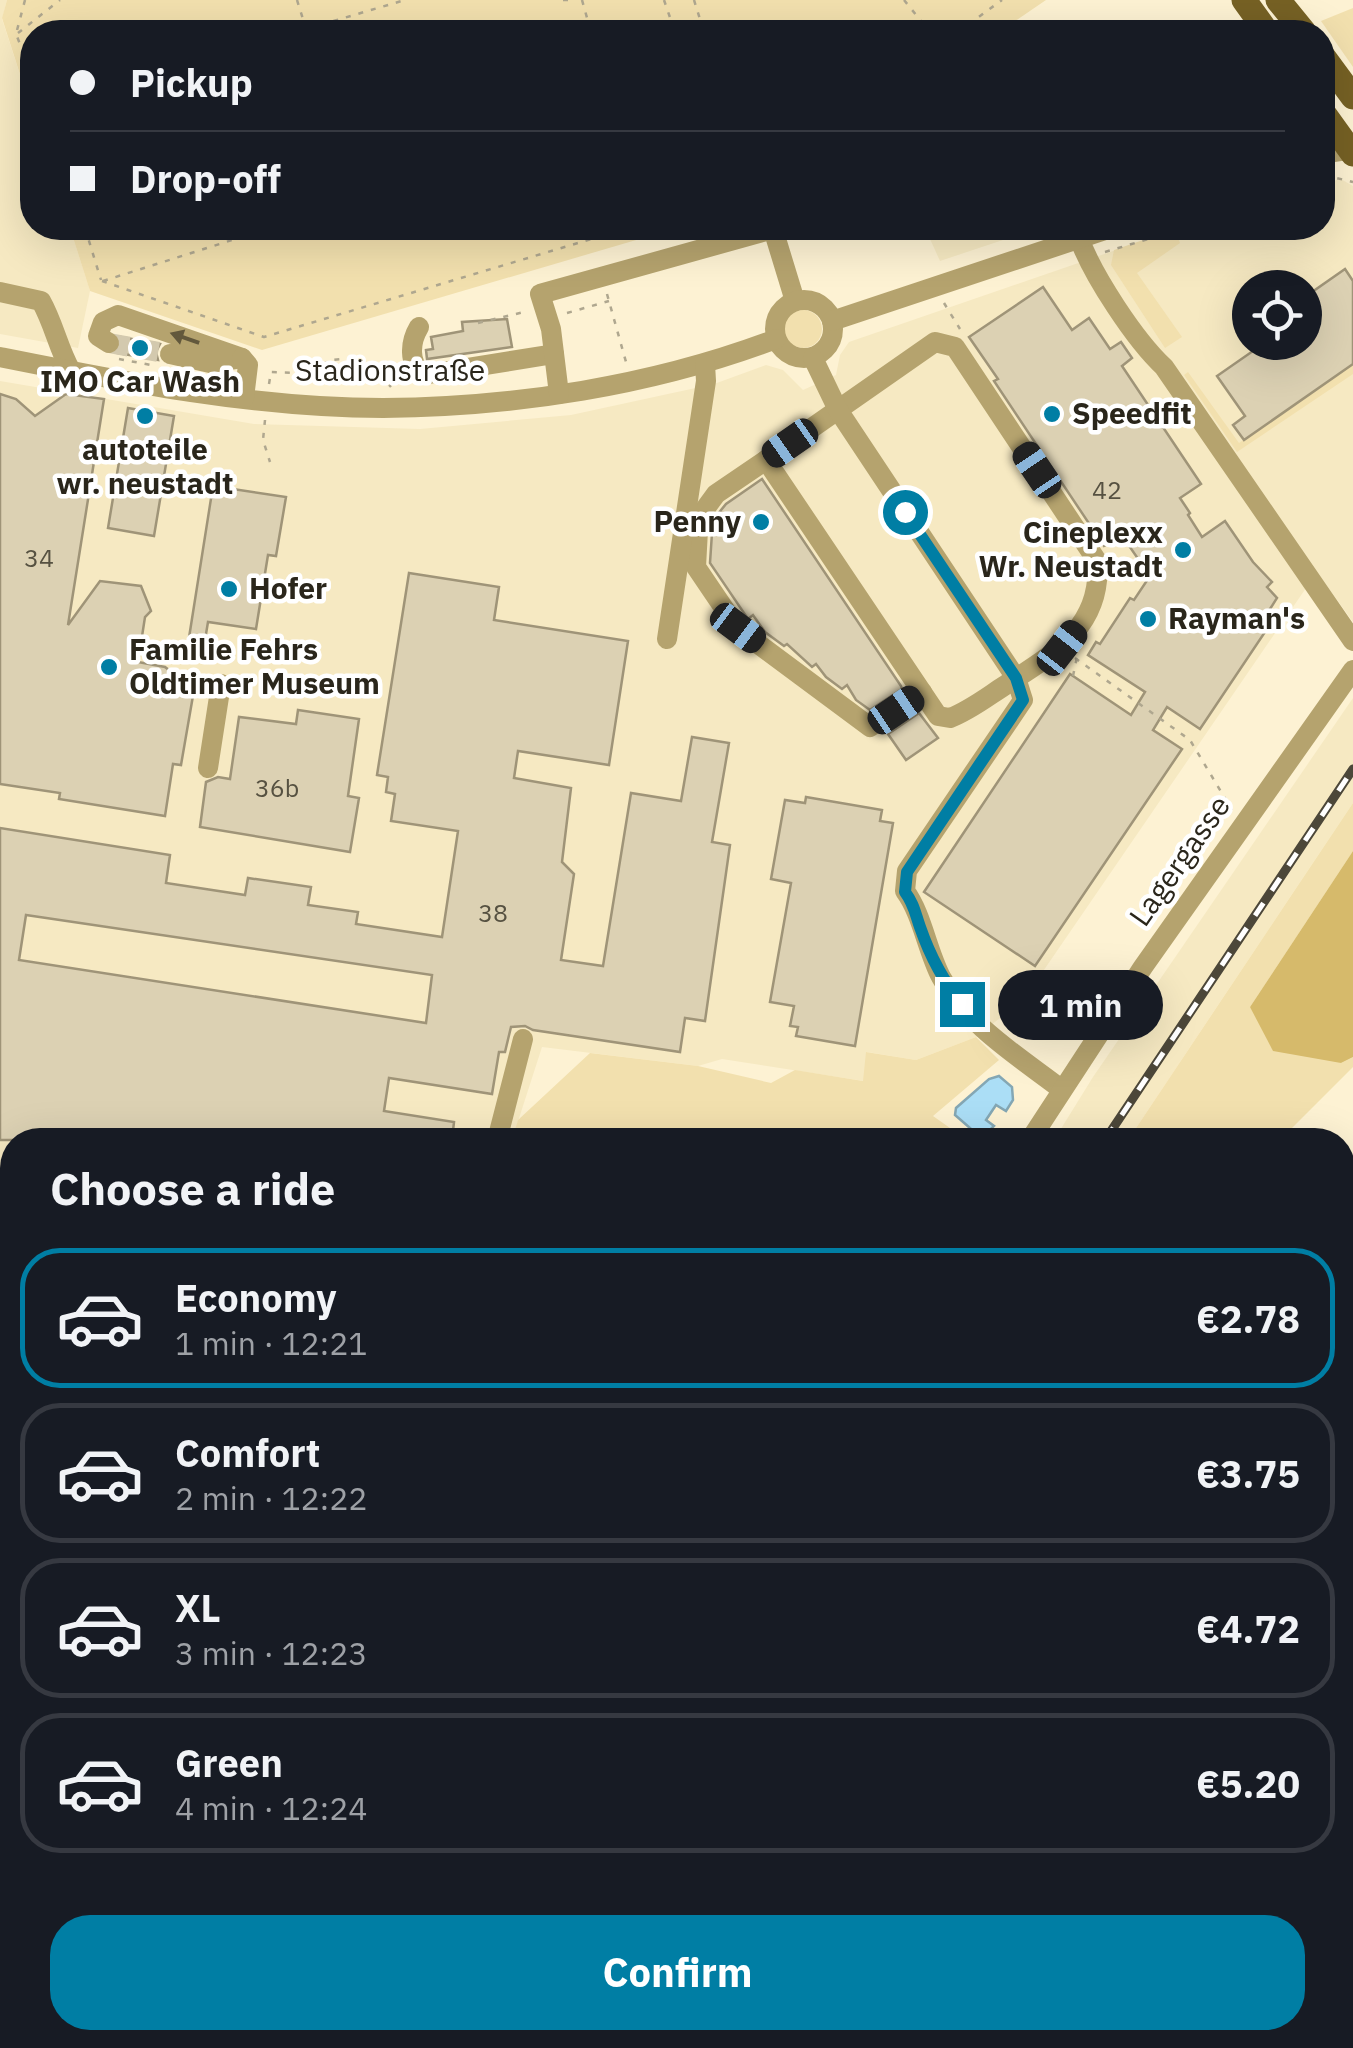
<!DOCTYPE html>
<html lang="en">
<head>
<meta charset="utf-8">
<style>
	body { margin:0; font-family:"IBM Plex Sans",sans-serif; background:#20242c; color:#f1f3f6; height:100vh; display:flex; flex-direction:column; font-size:38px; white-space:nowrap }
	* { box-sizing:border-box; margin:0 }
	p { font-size:32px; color:#9ea1a6 }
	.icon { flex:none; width:55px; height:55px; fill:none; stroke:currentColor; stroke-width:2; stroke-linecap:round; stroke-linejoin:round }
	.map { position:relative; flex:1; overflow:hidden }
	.details { position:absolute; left:0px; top:1128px; width:1355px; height:922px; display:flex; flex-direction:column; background:#171b24; border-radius:40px 40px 0 0; box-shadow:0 10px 40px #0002 }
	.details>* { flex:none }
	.hud { position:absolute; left:20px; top:20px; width:1315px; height:220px; border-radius:40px; box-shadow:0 10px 40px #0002; display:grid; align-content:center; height:220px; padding:0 50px; background:#171b24 }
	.fabs { position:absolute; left:1232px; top:270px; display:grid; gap:20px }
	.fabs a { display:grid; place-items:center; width:90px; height:90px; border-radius:50%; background:#171b24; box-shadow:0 10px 40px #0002; font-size:50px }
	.end { position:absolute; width:45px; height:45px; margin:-22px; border:12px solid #007ea4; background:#fff; box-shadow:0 0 0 5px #fff }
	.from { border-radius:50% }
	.bubble { position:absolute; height:70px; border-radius:35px; background:#171b24; box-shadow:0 10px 40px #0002; font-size:32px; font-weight:700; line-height:70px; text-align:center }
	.car { position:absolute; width:30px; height:60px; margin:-30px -15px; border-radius:12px; box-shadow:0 0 8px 2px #0007; background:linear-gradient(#222 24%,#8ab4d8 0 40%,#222 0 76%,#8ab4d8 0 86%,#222 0) }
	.hud b { display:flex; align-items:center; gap:35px; height:95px; font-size:38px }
	.hud b+b { border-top:2px solid #363941 }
	.hud i { width:25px; height:25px; background:#f1f3f6 }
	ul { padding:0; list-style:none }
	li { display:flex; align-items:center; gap:30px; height:140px; margin:0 20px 15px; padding:0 30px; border:5px solid #363941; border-radius:40px }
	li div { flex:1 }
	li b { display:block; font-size:38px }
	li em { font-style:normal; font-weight:700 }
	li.selected { border-color:#007ea4 }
	li>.icon { width:90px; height:90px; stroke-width:1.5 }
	h2 { padding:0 50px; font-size:45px; line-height:120px }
	.cta { display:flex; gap:20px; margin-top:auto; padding:20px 50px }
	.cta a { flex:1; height:115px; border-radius:40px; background:#007ea4; color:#fff; font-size:40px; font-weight:700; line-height:115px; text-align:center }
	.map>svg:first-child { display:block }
	.built { fill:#f6e9c2; fill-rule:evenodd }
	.green { fill:#f2e0ae }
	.forest { fill:#d6ba6b }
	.water { fill:#abdef6; stroke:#84a7b4; stroke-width:2.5 }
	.building { fill:#dcd1b3; stroke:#9f9478; stroke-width:2.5; fill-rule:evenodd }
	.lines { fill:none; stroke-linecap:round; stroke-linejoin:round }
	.minor-tunnel { stroke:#d3c9ae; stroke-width:20; stroke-dasharray:20 10; stroke-linecap:butt }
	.path { stroke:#afa78f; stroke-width:2.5; stroke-dasharray:5 8; stroke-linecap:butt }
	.minor { stroke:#b5a36e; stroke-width:20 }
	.major { stroke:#766124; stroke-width:25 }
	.rail-casing { stroke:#4c4739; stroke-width:9 }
	.rail { stroke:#fff; stroke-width:5; stroke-dasharray:15; stroke-linecap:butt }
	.oneway { fill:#62583c }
	.route { stroke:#007ea4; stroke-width:12 }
	.poi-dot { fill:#007ea4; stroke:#fff; stroke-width:4 }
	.labels { text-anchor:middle; stroke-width:9; stroke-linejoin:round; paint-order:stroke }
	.number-label { font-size:25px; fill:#565141 }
	.street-label { font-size:30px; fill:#2a261b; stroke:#fff }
	.poi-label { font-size:30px; font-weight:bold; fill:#2a261b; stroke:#fff; text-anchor:start }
</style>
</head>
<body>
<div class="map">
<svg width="1353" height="2048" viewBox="0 0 1353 2048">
	<rect width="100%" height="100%" fill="#fdf2d3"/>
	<g class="built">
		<polygon points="0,0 7,0 2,19 32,112 32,228 70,228 90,291 78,348 0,334"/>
		<path d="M1339,178L1353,186V622L1317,572L1024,999L976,1037L916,1060L867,1052L864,1081L722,1059L698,1066L542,1047L512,1140H12V1288L0,1286V381L254,424L420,429L571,415L714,384L766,365L783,370L803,390L836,375L840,355L849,342L1180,228H1322L1323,189ZM1250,288H1305V342H1250Z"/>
		<polygon points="925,228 1039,228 940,261"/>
		<polygon points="1353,698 1353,803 1128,1140 1054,1140 1093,1077"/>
		<polygon points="1353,1547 1353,1794 1342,1779 1342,1554"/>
		<polygon points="1353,1839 1353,1912 1343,1896 1342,1846"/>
		<polygon points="1353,1947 1353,2048 1301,2048 1294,2038 1342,2038 1343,1954"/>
		<polygon points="849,2038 1191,2038 1199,2048 855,2048"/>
	</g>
	<g class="green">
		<polygon points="7,0 1046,0 999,32 32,32 32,112 2,18"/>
		<polygon points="1353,8 1353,67 1321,21"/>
		<polygon points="70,228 677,228 262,350 90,291"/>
		<polygon points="1175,229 1180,243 1137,273 1182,337 1165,348 1111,265 1114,250"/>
		<circle cx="803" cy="329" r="19"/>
		<polygon points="1353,364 1353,374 1237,452 1184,375 1188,372 1239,443"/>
		<polygon points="1353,803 1353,851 1250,1007 1341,1063 1353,1057 1353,1067 1280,1140 1128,1140"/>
		<polygon points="976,1037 999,1060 933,1116 967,1140 512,1140 518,1120 590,1053 698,1066 771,1083 795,1070 863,1081 866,1052 916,1060"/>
		<polygon points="1342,1396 1353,1411 1353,1547 1343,1554"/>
		<polygon points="590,2038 849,2038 855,2048 584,2048"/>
		<polygon points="1191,2038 1294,2038 1301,2048 1199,2048"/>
	</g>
	<g class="forest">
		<polygon points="1353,851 1353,1057 1341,1063 1273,1051 1250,1007"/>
		<polygon points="1342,1218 1353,1229 1353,1411 1343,1396"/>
	</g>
	<polygon class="water" points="999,1076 1012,1087 1013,1100 1006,1111 996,1105 986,1120 994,1126 985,1135 978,1135 955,1115 956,1108 989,1079"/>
	<g class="building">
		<polygon points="1345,269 1353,281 1353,364 1244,440 1233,425 1245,416 1217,376 1253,351 1247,342 1305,342 1305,297"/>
		<polygon points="1043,287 1072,330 1089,318 1110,349 1121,342 1132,358 1122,366 1201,484 1180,498 1190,513 1188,515 1202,537 1225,521 1253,562 1272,582 1267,587 1277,598 1270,609 1277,614 1200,729 1167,707 1153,730 1182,749 1035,966 924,892 1070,674 1131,715 1145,692 1088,655 1096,642 1100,644 1130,598 1134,600 1150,576 1123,537 1104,546 994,381 998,379 969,337"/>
		<polygon points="507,319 512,347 427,359 426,350 433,349 431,337 463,331 462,322"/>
		<polygon points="121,337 160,344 156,352 158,360 118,353 123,345"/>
		<polygon points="0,394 16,399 35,416 66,394 104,399 68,625 100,581 141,586 151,611 145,617 138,662 165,667 194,690 181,765 173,764 165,816 59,799 60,793 0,784"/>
		<polygon points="128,408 174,416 154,536 108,528"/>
		<polygon points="762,479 901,686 902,689 870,710 856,700 847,685 842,689 826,677 816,664 812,667 787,644 784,646 765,632 753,615 748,619 710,563 712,533 717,515 726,504"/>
		<polygon points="213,486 286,497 276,556 268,555 256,629 208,622 204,646 188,644"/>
		<path d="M409,573L499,587L494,620L628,641L609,765L518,751L514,778L571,788L562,862L574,874L561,960L603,966L631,793L681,801L692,737L729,743L712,842L730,845L705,1021L685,1018L680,1052L533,1030L525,1026L511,1027L505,1052H499L492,1094L389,1078L384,1111L454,1122L452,1140H0V828L170,855L166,883L245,895L248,878L311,887L308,905L358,912L356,924L442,937L458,831L391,821L395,794L386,792L388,777L377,775ZM26,915L432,975L426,1023L19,960Z"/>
		<polygon points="298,710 359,719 348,796 359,798 350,852 200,827 206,782 218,777 230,779 239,717 296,724"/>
		<polygon points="919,713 938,738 906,760 888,734"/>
		<polygon points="806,797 882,810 880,821 893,823 855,1046 796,1036 798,1027 790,1026 794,1006 770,1002 791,883 771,879 785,800 805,803"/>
	</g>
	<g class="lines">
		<polyline class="minor-tunnel" points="109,343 170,354"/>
		<g class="path">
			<polyline points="25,0 16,34 32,74"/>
			<polyline points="297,0 307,32"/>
			<polyline points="563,0 575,0"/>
			<polyline points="582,0 591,32"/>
			<polyline points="664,0 675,32"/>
			<polyline points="694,0 704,32"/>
			<polyline points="904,0 930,32"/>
			<polyline points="296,32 405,0"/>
			<polyline points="896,32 916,21"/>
			<polyline points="958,32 1002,0"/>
			<polyline points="18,33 60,0"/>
			<polyline points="1329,170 1332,177 1353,182"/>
			<polyline points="85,228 101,280"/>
			<polyline points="1105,252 1185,228"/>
			<polyline points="102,281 264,337 628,228"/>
			<polyline points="103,281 270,228"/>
			<polyline points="607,294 626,362"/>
			<polyline points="944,303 960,329"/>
			<polyline points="567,313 609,301"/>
			<polyline points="478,323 524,312"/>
			<polyline points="119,359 156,366"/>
			<polyline points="269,384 271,372 300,373 333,360 353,358 368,363 391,387"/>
			<polyline points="265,420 263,440 270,462"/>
			<polyline points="1114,572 1142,564"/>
			<polyline points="1075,658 1190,740 1232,810"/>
			<polyline points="1073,676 1077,657"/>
			<polyline points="799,2038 805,2048"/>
			<polyline points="309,2048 315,2038"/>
			<polyline points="430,2048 436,2038"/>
			<polyline points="621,2048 627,2038"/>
		</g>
		<g class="minor">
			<polyline points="1322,154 1353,149"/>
			<polyline points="773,229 795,301"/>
			<path d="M1079,238C1093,276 1135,340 1164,367L1353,641"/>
			<path d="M0,292L41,301C54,324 58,348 71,371"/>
			<circle cx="804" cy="329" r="29"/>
			<polyline points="832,321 1111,228"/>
			<path d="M419,327C410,342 408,363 423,375L554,354"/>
			<path d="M935,342L955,347L1097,561C1103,627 1052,655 1004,686C987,697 969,711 950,718L938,716L766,460Z"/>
			<polyline points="109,343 98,336 103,322 118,315 242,358 210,363 170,354"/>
			<path d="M0,357C125,382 254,408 383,408C515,407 652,386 776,339"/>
			<polyline points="242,358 248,365 244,398"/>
			<path d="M813,358L838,410L1016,678L1023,700L907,871L905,891C922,914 927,950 941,977C968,1026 1018,1056 1061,1089"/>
			<polyline points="559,394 551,329 540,294 777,228"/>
			<polyline points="766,460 716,494 705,509 698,530 696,567 738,629 870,727 922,692"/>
			<polyline points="667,639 706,381 705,364"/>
			<polyline points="208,768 221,684"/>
			<polyline points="497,1140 523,1039"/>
			<polyline points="1030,1140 1143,967 1353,670"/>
			<polyline points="0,1275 12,1277"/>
			<polyline points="0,1397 12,1398"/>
			<polyline points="0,1601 12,1602"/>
			<polyline points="114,2038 142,2048"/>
			<polyline points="401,2048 407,2038"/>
			<polyline points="499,2048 505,2038"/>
			<polyline points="881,2048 882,2043 894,2038"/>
		</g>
		<g class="major">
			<polyline points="1244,0 1267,32"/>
			<polyline points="1278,0 1304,32"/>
			<polyline points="1322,55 1353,97"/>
			<polyline points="1322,111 1353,154"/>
		</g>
		<g class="rail-casing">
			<g id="rail">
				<polyline points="1105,1140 1353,769"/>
				<polyline points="563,2048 569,2038"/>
			</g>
		</g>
		<use href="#rail" class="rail"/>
	</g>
	<defs><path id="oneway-solid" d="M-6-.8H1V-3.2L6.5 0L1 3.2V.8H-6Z" transform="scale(2.5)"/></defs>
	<use class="oneway" href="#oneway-solid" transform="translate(185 338) rotate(-161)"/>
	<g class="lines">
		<path class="route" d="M905,512L1016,678L1023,700L907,872L905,892C914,904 915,913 920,927C930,956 943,981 962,1004"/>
	</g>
	<g class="poi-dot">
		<circle cx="140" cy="348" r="10"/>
		<circle cx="1052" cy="414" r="10"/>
		<circle cx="145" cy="416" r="10"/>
		<circle cx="761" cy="522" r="10"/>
		<circle cx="1183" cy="550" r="10"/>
		<circle cx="229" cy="589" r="10"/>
		<circle cx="1148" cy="619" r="10"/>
		<circle cx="109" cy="667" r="10"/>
	</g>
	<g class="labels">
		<g class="number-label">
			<text x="1107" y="499">42</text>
			<text x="39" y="567">34</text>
			<text x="277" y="797">36b</text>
			<text x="493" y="922">38</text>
		</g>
		<g class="street-label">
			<text x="390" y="381">Stadionstraße</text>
			<text transform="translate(1180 861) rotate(-55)" y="10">Lagergasse</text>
		</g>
		<g class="poi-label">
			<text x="140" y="392" text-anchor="middle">IMO Car Wash</text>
			<text x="1072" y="424">Speedfit</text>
			<text x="145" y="460" text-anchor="middle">autoteile<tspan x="145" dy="34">wr. neustadt</tspan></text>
			<text x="741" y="532" text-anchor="end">Penny</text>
			<text x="1163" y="543" text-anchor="end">Cineplexx<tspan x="1163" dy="34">Wr. Neustadt</tspan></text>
			<text x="249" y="599">Hofer</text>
			<text x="1168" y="629">Rayman's</text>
			<text x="129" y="660">Familie Fehrs<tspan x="129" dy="34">Oldtimer Museum</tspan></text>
		</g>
	</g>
</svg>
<div class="fabs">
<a><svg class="icon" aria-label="locate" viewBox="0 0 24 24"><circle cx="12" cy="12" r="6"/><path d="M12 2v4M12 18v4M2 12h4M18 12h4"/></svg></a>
</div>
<i class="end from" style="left:905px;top:512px"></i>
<i class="end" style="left:962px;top:1004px"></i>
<div class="bubble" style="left:998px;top:970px;width:165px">1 min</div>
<i class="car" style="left:790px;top:443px;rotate:235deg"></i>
<i class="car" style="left:1037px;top:470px;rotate:326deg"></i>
<i class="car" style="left:738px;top:628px;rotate:127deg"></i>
<i class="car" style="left:1062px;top:648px;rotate:38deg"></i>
<i class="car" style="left:896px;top:710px;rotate:56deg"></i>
<div class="hud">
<b><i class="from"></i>Pickup</b>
<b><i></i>Drop-off</b>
</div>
<section class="details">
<h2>Choose a ride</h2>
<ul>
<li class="selected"><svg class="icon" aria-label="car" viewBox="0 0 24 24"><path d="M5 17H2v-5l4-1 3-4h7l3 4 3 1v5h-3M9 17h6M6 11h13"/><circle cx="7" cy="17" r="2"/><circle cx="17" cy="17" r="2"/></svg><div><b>Economy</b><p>1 min · 12:21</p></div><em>€2.78</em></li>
<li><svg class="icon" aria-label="car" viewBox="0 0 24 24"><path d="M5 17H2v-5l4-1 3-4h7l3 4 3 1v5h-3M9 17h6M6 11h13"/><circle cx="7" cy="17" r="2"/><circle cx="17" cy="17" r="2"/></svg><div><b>Comfort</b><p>2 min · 12:22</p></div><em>€3.75</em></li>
<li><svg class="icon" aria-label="car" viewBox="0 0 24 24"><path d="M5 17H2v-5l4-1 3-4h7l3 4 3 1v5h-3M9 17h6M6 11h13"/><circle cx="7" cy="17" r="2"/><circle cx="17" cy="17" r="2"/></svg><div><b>XL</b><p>3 min · 12:23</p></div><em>€4.72</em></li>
<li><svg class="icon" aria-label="car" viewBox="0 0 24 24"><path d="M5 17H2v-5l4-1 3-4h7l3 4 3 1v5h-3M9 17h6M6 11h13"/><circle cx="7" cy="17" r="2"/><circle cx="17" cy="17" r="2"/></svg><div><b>Green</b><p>4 min · 12:24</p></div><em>€5.20</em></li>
</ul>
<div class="cta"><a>Confirm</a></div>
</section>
</div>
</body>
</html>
